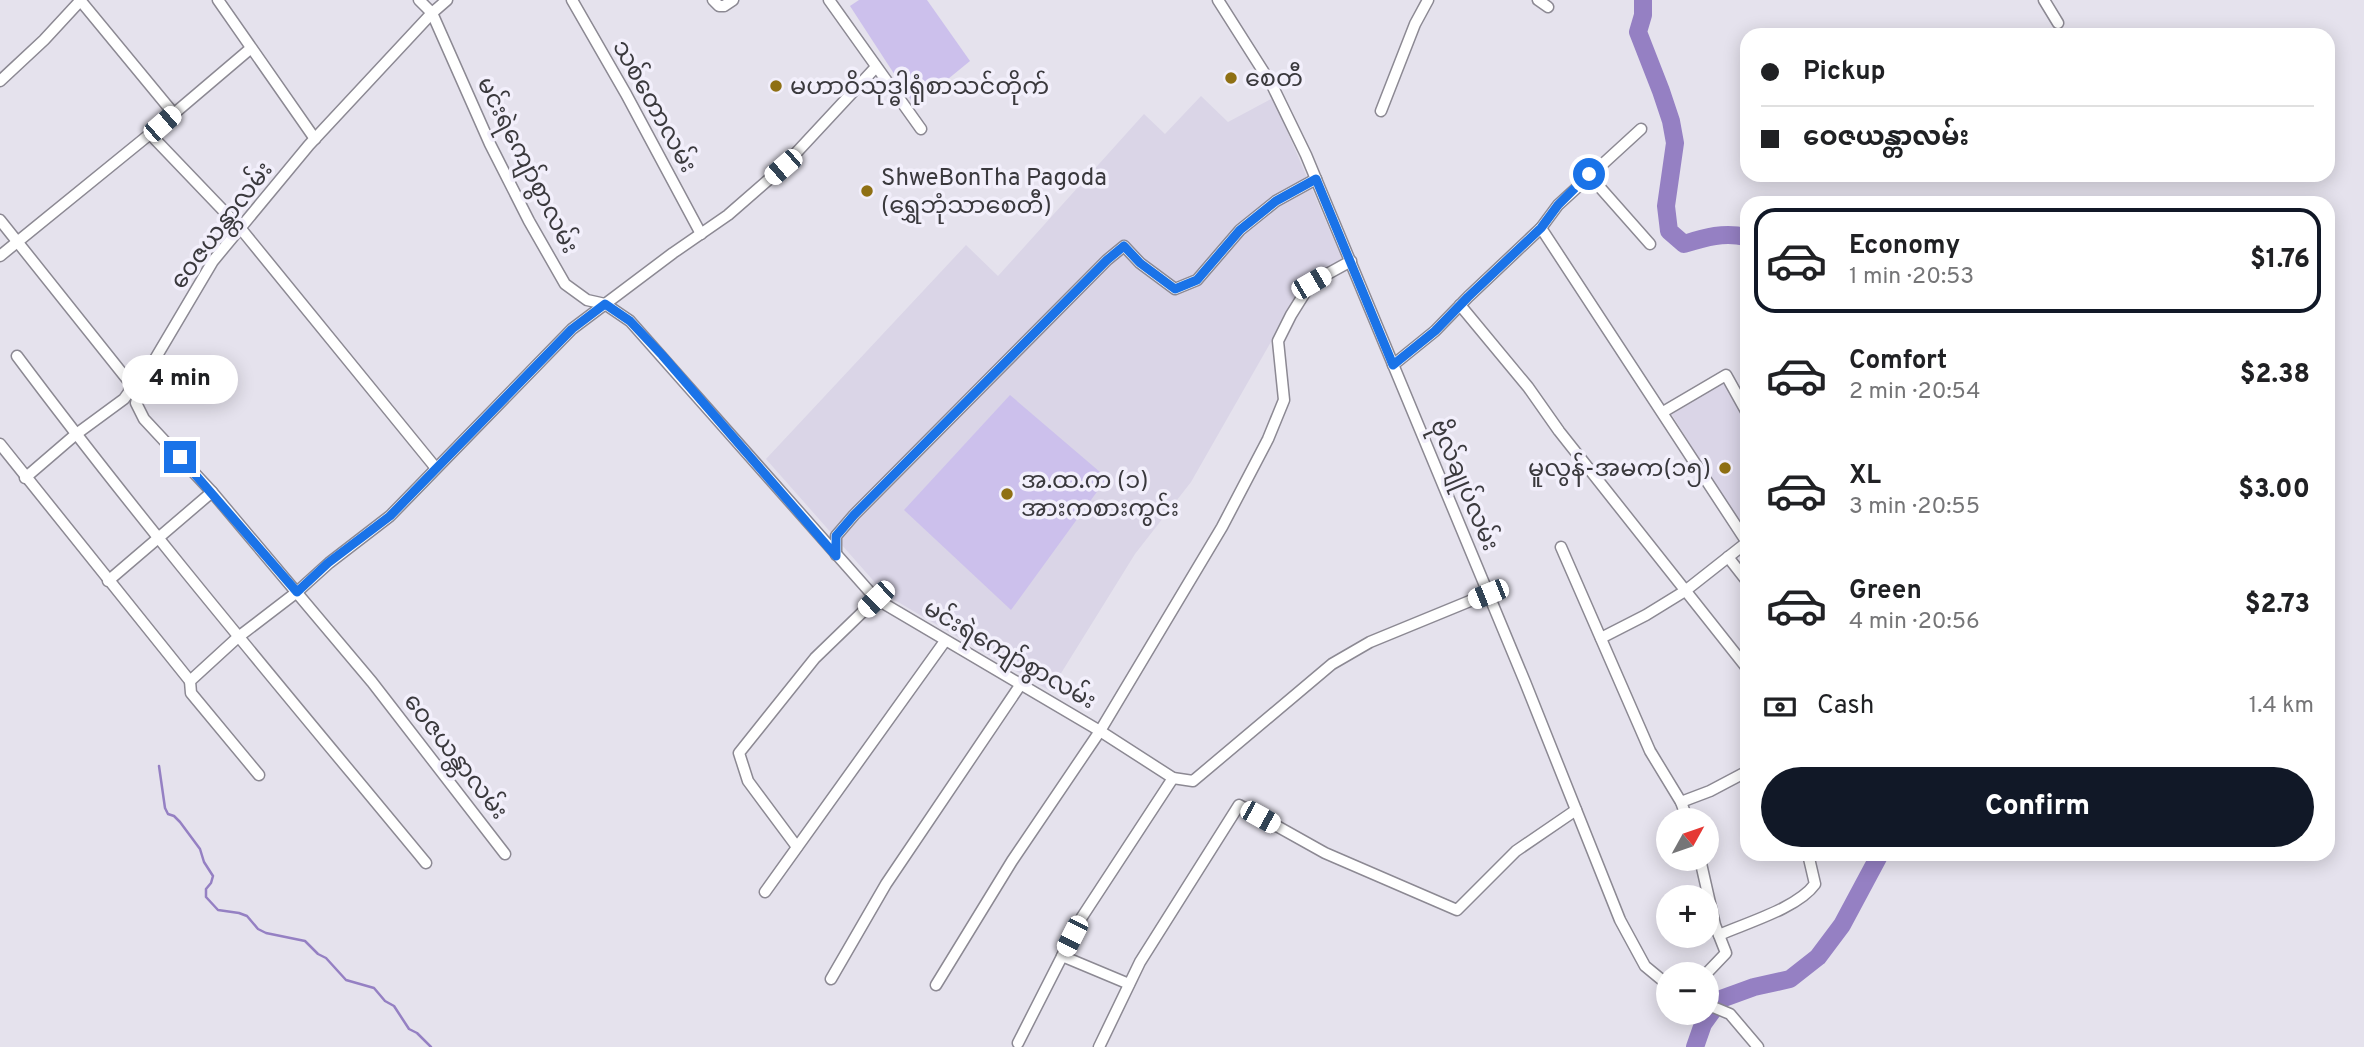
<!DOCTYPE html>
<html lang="en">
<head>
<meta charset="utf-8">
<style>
	body { margin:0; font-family:Overpass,"Noto Sans Myanmar",sans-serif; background:#f6f6f6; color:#202124; height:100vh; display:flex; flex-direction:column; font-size:26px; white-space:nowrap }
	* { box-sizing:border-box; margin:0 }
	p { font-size:23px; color:#757577 }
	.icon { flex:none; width:38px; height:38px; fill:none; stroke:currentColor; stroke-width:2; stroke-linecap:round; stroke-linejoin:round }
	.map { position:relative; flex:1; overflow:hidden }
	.sheet { position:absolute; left:1740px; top:196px; width:595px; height:665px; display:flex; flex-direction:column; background:#fff; border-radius:21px; box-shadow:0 4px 18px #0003 }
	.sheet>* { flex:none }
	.guide { position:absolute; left:1740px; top:28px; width:595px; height:154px; border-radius:21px; box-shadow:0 4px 18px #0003; display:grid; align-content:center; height:154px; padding:0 21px; background:#fff }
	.needle { width:46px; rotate:50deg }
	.tools { position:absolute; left:1656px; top:808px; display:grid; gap:14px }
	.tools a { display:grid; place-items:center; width:63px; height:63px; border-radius:50%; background:#fff; box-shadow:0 4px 18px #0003; font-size:35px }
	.end { position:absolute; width:32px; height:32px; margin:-16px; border:9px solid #1a73e8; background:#fff; box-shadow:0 0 0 4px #fff }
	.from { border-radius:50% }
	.bubble { position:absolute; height:49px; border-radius:24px; background:#fff; box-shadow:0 4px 18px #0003; font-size:23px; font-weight:800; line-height:49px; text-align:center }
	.car { position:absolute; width:21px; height:42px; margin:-21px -10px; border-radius:9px; box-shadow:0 0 5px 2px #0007; background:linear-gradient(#fff 24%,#345 0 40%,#fff 0 76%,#345 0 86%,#fff 0) }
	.guide b { display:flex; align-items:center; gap:24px; height:66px; font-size:26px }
	.guide b+b { border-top:2px solid #e0e0e0 }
	.guide i { width:18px; height:18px; background:#202124 }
	ul { padding:12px 0 0; list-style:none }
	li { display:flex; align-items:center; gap:21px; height:105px; margin:0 14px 10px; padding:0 7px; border:4px solid transparent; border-radius:21px }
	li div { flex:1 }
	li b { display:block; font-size:26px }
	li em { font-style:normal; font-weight:800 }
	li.active { border-color:#111827 }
	li>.icon { width:63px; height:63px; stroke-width:1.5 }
	.pay { display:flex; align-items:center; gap:18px; height:77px; padding:0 21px; font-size:26px }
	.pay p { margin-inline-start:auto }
	.cta { display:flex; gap:14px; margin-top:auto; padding:14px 21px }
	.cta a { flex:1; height:80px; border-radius:42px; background:#111827; color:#fff; font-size:28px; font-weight:800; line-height:80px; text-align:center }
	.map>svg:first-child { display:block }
	.built { fill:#dad5e7 }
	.green { fill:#ccc0ec }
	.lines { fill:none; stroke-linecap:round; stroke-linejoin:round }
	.stream { stroke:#9580c3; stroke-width:2.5 }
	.river { stroke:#9580c3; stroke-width:18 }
	.street-casing { stroke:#8c8993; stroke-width:13 }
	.street { stroke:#fff; stroke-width:10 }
	.route { stroke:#1a73e8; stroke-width:9 }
	.poi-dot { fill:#8f7014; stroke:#f2effb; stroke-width:2.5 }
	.labels { text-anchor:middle; stroke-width:7; stroke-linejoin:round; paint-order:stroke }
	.poi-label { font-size:24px; fill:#3a393d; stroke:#f2effb; text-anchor:start }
	.street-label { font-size:24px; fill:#3a393d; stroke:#f2effb }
</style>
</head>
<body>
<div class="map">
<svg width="2364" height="1047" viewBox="0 0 2364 1047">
	<rect width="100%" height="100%" fill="#e5e2ed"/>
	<g class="built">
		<polygon points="1201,96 1228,122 1273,98 1342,259 1308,277 1191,482 1135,554 1050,691 886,595 766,459 966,245 998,276 1144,114 1165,134"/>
		<polygon points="1724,380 1746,421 1746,514 1737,521 1671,413"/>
	</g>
	<g class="green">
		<polygon points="859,0 927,0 970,61 915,106 850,6"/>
		<polygon points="1010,395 1107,478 1011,610 904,510"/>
	</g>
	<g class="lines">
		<polyline class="stream" points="159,766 165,808 168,814 174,816 180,822 200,849 204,862 213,876 211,883 206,889 206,897 218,910 239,913 247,916 258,929 266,933 305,941 318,954 326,958 346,980 374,988 385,1001 394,1006 409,1029 417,1033 431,1047"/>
		<g class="river">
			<path d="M1643,0V15L1638,32L1661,91L1671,121L1675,143L1666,206L1669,231L1684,244C1706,237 1724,232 1746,237"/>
			<polyline points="1695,1047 1703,1024 1721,999 1754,987 1790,979 1818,957 1842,925 1880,854"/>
		</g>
		<g class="street-casing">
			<g id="street">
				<polyline points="80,0 174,114"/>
				<polyline points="218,0 315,139"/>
				<polyline points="419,0 432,13 490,144 529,221 565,284 587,300 605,304 630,321 876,599 1100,731 1173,778 1193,781 1332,664 1370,642 1487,594"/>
				<polyline points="447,0 432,13 309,145 213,261 142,381 136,403 144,419 212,492 372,682 505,854"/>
				<polyline points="572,0 626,94 701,234"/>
				<polyline points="713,0 719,6 724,6 733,0"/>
				<polyline points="829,0 921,129"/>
				<polyline points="1218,0 1272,85 1306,155 1525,682 1620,920 1645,966 1668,985"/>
				<polyline points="1538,0 1548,7"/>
				<polyline points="2044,0 2058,23"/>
				<polyline points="250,49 150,134 241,229 435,467"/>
				<polyline points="0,81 44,40 80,1"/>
				<polyline points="1381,111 1415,24 1428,0"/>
				<polyline points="1589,175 1650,244"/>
				<polyline points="0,220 130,383 129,392 124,399 75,435 25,478"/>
				<polyline points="1541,228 1746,541"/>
				<polyline points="0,256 150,134"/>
				<polyline points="1460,305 1528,387 1559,431 1746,667"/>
				<path d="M17,356C147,530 288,696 426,863"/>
				<polyline points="1393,365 1435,331 1468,297 1541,228 1558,205 1641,129"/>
				<polyline points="1663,412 1726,375 1746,411"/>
				<polyline points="0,444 190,681"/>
				<polyline points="1561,547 1650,751 1681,802 1688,821"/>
				<polyline points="836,555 836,536 854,515 1107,260 1124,246 1140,263 1175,289 1197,280 1240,230 1276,201 1316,179"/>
				<polyline points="1728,557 1746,580"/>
				<polyline points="108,581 212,492"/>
				<polyline points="1601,638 1646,615 1685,591 1746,543"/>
				<polyline points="259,775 191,693 190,681 237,638 297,592 329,563 390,516 572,329 673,253 728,215 783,167 876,67"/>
				<polyline points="1681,802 1710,791 1746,772"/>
				<polyline points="797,847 748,781 739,753 815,658 876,599"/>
				<polyline points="1700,859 1715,925 1726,953 1705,975"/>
				<polyline points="765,892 945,641"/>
				<path d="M1719,935C1746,923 1798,908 1815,884L1808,854"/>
				<polyline points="1062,956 1129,984"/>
				<polyline points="831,979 886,884 1021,684"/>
				<polyline points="936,985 1012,861 1100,731 1222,527 1268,439 1284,400 1278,341 1291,315 1311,283 1351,261"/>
				<polyline points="1706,1004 1730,1014 1758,1047"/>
				<polyline points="1018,1043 1082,917 1173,778"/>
				<polyline points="1099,1047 1140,962 1239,805 1325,853 1457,910 1516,851 1576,810"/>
			</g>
		</g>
		<use href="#street" class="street"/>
	</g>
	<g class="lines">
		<polyline class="route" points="180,457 297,592 328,563 390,516 572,329 605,304 630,321 662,355 836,556 836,536 854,515 1107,260 1124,246 1140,263 1175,289 1197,280 1240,230 1276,201 1316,179 1393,365 1435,331 1468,297 1541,228 1558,205 1589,174"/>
	</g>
	<g class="poi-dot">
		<circle cx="1231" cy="78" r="7"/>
		<circle cx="776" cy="86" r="7"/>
		<circle cx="867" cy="191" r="7"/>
		<circle cx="1725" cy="468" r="7"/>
		<circle cx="1007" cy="494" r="7"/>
	</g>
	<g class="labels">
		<g class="poi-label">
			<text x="1245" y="86">စေတီ</text>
			<text x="790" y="94">မဟာဝိသုဒ္ဓါရုံစာသင်တိုက်</text>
			<text x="881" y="185">ShweBonTha Pagoda<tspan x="881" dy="28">(ရွှေဘုံသာစေတီ)</tspan></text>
			<text x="1711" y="476" text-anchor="end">မူလွန်-အမက(၁၅)</text>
			<text x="1021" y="488">အ.ထ.က (၁)<tspan x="1021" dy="28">အားကစားကွင်း</tspan></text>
		</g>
		<g class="street-label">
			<text transform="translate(655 106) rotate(61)" y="8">သစ်တောလမ်း</text>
			<text transform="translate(528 165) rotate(63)" y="8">မင်းရဲကျော်စွာလမ်း</text>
			<text transform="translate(221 225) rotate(-53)" y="8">ဝေဇယန္တာလမ်း</text>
			<text transform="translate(1465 485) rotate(67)" y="8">ဗိုလ်ချုပ်လမ်း</text>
			<text transform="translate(1010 654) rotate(30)" y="8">မင်းရဲကျော်စွာလမ်း</text>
			<text transform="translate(456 756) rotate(52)" y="8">ဝေဇယန္တာလမ်း</text>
		</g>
	</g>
</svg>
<div class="tools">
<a><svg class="needle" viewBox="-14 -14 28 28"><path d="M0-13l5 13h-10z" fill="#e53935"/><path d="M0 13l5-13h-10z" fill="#757577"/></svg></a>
<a>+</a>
<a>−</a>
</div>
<i class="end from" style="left:1589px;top:174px"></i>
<i class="end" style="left:180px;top:457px"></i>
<div class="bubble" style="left:122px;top:355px;width:116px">4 min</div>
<i class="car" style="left:162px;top:124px;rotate:49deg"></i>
<i class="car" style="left:783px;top:167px;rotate:229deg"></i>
<i class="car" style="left:1311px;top:283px;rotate:60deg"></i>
<i class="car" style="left:1488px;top:594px;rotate:248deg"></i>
<i class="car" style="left:876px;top:599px;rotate:226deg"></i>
<i class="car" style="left:1260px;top:817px;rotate:119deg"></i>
<i class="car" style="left:1072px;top:936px;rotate:207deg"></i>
<div class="guide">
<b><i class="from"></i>Pickup</b>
<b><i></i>ဝေဇယန္တာလမ်း</b>
</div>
<section class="sheet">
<ul>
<li class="active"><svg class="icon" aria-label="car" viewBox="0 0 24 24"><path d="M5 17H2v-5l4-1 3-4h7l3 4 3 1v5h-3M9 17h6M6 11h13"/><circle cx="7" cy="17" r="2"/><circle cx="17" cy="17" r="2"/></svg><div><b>Economy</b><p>1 min · 20:53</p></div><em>$1.76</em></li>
<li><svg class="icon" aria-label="car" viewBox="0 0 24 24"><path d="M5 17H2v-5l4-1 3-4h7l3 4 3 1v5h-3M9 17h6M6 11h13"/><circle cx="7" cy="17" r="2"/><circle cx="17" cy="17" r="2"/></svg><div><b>Comfort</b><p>2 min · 20:54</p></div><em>$2.38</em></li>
<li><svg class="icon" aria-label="car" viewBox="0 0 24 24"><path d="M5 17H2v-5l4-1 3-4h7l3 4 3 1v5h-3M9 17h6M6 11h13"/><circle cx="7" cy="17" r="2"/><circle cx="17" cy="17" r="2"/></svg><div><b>XL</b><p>3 min · 20:55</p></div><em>$3.00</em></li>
<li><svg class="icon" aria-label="car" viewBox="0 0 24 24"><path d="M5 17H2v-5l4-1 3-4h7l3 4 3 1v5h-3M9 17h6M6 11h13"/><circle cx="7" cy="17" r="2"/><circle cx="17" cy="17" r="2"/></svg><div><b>Green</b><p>4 min · 20:56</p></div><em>$2.73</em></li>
</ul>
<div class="pay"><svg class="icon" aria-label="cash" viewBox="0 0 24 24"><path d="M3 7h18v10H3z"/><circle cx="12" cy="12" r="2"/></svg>Cash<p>1.4 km</p></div>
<div class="cta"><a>Confirm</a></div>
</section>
</div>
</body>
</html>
